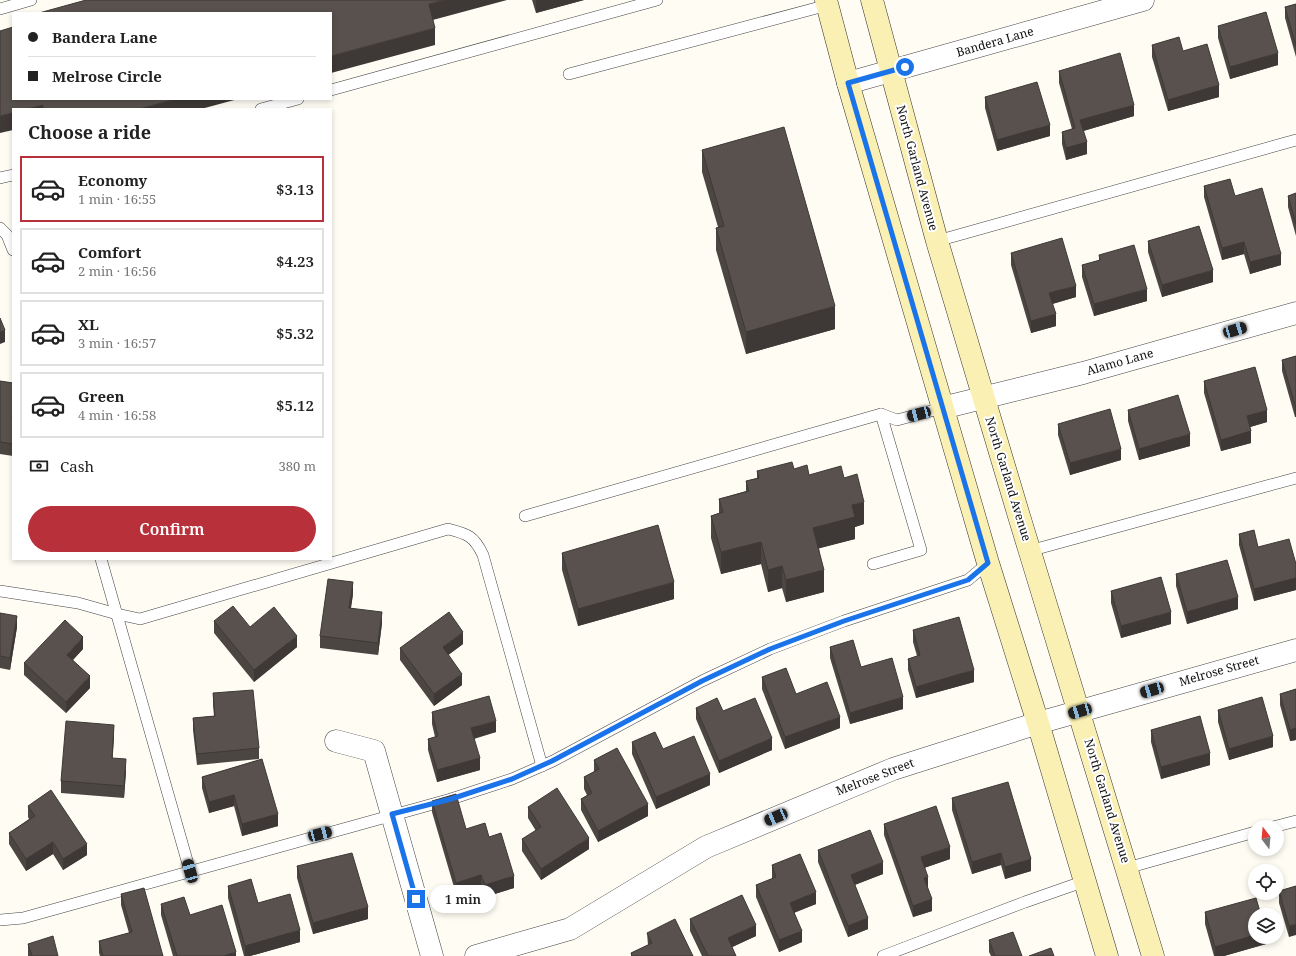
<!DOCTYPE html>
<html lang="en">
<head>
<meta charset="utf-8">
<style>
	body { margin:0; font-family:"Noto Serif",serif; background:#f6f6f6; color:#222; height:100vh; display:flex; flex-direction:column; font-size:15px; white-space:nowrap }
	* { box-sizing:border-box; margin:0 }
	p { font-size:13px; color:#767676 }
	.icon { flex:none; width:22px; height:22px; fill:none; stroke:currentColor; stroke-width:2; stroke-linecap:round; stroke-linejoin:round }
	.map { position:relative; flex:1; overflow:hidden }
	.side { position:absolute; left:12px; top:108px; width:320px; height:452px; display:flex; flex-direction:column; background:#fff; border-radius:0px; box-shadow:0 2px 6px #0003 }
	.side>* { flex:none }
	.guide { position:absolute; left:12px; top:12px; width:320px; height:88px; border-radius:0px; box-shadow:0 2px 6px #0003; display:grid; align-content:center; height:88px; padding:0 16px; background:#fff }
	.needle { width:26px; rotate:344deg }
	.controls { position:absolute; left:1248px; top:820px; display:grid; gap:8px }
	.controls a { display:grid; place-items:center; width:36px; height:36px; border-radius:50%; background:#fff; box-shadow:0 2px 6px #0003; font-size:20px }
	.end { position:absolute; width:18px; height:18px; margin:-9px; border:5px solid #1a73e8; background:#fff; box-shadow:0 0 0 2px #fff }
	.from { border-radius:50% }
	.bubble { position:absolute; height:28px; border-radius:14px; background:#fff; box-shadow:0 2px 6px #0003; font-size:13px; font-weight:600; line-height:28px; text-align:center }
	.car { position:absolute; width:12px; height:24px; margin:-12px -6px; border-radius:5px; box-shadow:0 0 3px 1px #0007; background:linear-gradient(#222 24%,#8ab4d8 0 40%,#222 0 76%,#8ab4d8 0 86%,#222 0) }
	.guide b { display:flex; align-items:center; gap:14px; height:38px; font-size:15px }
	.guide b+b { border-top:1px solid #e0e0e0 }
	.guide i { width:10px; height:10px; background:#222 }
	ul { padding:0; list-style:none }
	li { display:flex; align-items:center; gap:12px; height:66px; margin:0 8px 6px; padding:0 8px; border:2px solid #e0e0e0; border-radius:0px }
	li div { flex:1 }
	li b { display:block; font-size:15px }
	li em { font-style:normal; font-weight:600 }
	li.selected { border-color:#b8303a }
	li>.icon { width:36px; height:36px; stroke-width:1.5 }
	h2 { padding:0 16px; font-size:18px; line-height:48px }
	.pay { display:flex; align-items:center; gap:10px; height:44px; padding:0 16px; font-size:15px }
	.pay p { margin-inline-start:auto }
	.action { display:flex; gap:8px; margin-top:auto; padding:8px 16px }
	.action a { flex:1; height:46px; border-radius:24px; background:#b8303a; color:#fff; font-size:16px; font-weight:600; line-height:46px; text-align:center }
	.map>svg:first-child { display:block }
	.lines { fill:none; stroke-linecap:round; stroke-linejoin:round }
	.service-casing { stroke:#434343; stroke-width:12 }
	.minor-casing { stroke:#434343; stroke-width:23 }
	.secondary-casing { stroke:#323232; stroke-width:23 }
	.service { stroke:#fff; stroke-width:11 }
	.minor { stroke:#fff; stroke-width:22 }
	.secondary { stroke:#faf0b3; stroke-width:22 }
	.wall { fill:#4c4642 }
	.shaded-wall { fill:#3e3936 }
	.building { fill:#58514d; stroke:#3e3936 }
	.route { stroke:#1a73e8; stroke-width:5 }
	.labels { text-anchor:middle; stroke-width:4; stroke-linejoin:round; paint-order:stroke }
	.street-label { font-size:12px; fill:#101010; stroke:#fff }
</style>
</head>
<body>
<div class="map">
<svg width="1296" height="956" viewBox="0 0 1296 956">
	<rect width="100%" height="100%" fill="#fefcf3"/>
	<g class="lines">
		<g class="service-casing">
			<g id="service">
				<polyline points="0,9 31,0"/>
				<polyline points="569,74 828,5"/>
				<polyline points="331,90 657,0"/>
				<polyline points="261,109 298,99"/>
				<polyline points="0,178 13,175"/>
				<polyline points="0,228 7,235 13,250"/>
				<polyline points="937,241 1296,140"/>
				<polyline points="525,516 881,414 897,420 942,408"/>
				<polyline points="1029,551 1296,478"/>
				<polyline points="101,559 190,871"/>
				<polyline points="873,564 921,550 881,414"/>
				<path d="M0,591L78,603L117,614L140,619L448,529C468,534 474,536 483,555L542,766"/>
				<polyline points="1273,827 1296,821"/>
				<polyline points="1127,868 1255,832"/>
				<polyline points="0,920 23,918 451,799 512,779 553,761 702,681 770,649 844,621 968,580 988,563"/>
				<polyline points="883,956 1025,902 1085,881"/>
			</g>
		</g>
		<g class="minor-casing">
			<g id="minor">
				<polyline points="848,83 1143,0"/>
				<polyline points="942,408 1083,373 1296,313"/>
				<polyline points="336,741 374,751 432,956"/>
				<polyline points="476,956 570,929 706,847 893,769 1038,723 1296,650"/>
			</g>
		</g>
		<g class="secondary-casing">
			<g id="secondary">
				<polyline points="826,0 848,83 988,563 1038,723 1107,956"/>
				<polyline points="872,0 937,241 1019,516 1153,956"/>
			</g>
		</g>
		<use href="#service" class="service"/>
		<use href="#minor" class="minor"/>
		<use href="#secondary" class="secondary"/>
	</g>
	<g class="wall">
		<polygon points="532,0 584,0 536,13"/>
		<polygon points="1296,4 1296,57 1285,18 1285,7"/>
		<polygon points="1218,26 1278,65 1230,79 1218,38"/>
		<polygon points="1152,45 1183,51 1219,97 1168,111 1152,57"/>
		<polygon points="1059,71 1134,116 1083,131 1087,154 1066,160 1062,144 1062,132 1072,129 1059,83"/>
		<polygon points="985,97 1050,136 997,151 985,108"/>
		<polygon points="702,150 835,329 746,354 716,250 716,228 718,227 702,172"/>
		<polygon points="1204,186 1235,196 1281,265 1250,274 1244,254 1222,260 1204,197"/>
		<polygon points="1296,193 1296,236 1288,207 1288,196"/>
		<polygon points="1148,241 1213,282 1162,297 1148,252"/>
		<polygon points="1011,253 1076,297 1052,304 1056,326 1031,333 1011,265"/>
		<polygon points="1099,255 1147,301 1094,316 1082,277 1082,265 1099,261"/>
		<polygon points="1296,356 1295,417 1282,371 1282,360"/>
		<polygon points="0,381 13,383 13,456 0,454"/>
		<polygon points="1204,381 1267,422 1250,427 1251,443 1221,451 1204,393"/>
		<polygon points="1128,410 1190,446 1139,460 1128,421"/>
		<polygon points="1058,424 1121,460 1070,475 1058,435"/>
		<polygon points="794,469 809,475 844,478 864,524 855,527 855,539 819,548 824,592 786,602 782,588 768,592 761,564 721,574 711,538 711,516 719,513 719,499 746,491 746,481 757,478 757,471"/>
		<polygon points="1239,534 1258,547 1296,564 1296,590 1254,601 1239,545"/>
		<polygon points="562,553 674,599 578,626 562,570"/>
		<polygon points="1176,574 1238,609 1187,624 1176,586"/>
		<polygon points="1111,591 1171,624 1121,638 1111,603"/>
		<polygon points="353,594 351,608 382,623 378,655 320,648 320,636"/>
		<polygon points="0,613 17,627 10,670 0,668"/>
		<polygon points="214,621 250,627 297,647 254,682 214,633"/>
		<polygon points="913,630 974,682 916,698 908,670 908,659 917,656 913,642"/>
		<polygon points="463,644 448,655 462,685 434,706 400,660 400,648"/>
		<polygon points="830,647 861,667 903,709 850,724 830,658"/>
		<polygon points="83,649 73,660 90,688 66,713 24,675 24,663"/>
		<polygon points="762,677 796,694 840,728 785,749 762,689"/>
		<polygon points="1296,689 1296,740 1290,741 1280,705 1280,694"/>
		<polygon points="213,693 259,748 259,759 197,765 193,730 193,718 214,716 213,705"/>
		<polygon points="696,708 772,750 719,773 696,719"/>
		<polygon points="1218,710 1273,747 1229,760 1218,722"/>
		<polygon points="432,712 496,732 474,739 480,770 437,782 428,750 428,739 435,737 432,724"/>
		<polygon points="1151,730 1210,765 1161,779 1151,742"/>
		<polygon points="114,736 112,758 126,771 124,798 61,793 61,781"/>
		<polygon points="632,742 663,749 710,785 656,809 632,754"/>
		<polygon points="262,759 278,826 242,836 234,806 209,813 202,788 202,777"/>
		<polygon points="594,760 648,816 598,842 581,810 581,799 587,795 584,789 584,777 594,772"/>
		<polygon points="952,798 1031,871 1005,879 1001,865 972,874 952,810"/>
		<polygon points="432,801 466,829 489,837 514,888 485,897 481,887 456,894 432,812"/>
		<polygon points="28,806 87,855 63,870 53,854 26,871 9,844 9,833 29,819 28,817"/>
		<polygon points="528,807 589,849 541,880 522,851 522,839 536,831 528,818"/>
		<polygon points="884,824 950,859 924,868 932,911 913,917 884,835"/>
		<polygon points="818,850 883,874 855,885 868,929 848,937 818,862"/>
		<polygon points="772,865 816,904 794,913 802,942 779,952 756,897 756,885 772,879"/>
		<polygon points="297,866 368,919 313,934 297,878"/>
		<polygon points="228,886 258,903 300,942 250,956 244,956 228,898"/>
		<polygon points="1296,886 1289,937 1279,903 1279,891"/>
		<polygon points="121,894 163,956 100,956 99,953 99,941 129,933 121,905"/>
		<polygon points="161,904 236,956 173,956 161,915"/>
		<polygon points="1205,912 1266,937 1266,944 1224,956 1214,956 1205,924"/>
		<polygon points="690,919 756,936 732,947 736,956 702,956 690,931"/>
		<polygon points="647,933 693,956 631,956 631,953 648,945"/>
		<polygon points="989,940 1022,956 991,956 989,952"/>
		<polygon points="28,944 58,956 28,956"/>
	</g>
	<g class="shaded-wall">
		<polygon points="445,0 507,0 429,21 429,4"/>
		<polygon points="536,0 584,0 536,13"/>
		<polygon points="435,28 435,45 331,73 331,56"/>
		<polygon points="1278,53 1278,65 1230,79 1230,67"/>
		<polygon points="1219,85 1219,97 1168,111 1168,100"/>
		<polygon points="176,99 238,99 201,109 139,109"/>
		<polygon points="43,105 43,109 27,109"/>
		<polygon points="1134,105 1134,116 1080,132 1080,120"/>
		<polygon points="13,113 13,130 0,133 0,116"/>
		<polygon points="1050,125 1050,136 997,151 997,140"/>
		<polygon points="1087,142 1087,154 1066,160 1066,148"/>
		<polygon points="1244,242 1244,254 1222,260 1222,248"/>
		<polygon points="1281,254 1281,265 1250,274 1250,262"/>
		<polygon points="1213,270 1213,282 1162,297 1162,285"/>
		<polygon points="1076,286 1076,297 1049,305 1049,293"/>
		<polygon points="1147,289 1147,301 1094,316 1094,304"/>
		<polygon points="835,306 835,329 746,354 746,332"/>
		<polygon points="1056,314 1056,326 1031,333 1031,321"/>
		<polygon points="5,330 5,342 0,344 0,332"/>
		<rect x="1295" y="405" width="1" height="12"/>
		<polygon points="1267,410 1267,422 1247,428 1247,416"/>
		<polygon points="1251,431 1251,443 1221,451 1221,440"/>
		<polygon points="1190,434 1190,446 1139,460 1139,449"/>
		<polygon points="1121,449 1121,460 1070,475 1070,463"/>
		<polygon points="864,502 864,524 855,527 855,539 813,550 813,528 852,505"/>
		<polygon points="761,542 761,564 721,574 721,552"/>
		<polygon points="782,566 782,588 768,592 768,570"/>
		<polygon points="824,570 824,592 786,602 786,580"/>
		<polygon points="1296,578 1296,590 1254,601 1254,589"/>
		<polygon points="353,582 353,594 349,619 349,608"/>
		<polygon points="674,582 674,599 578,626 578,609"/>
		<polygon points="1238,597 1238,609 1187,624 1187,612"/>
		<polygon points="382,612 382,623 378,655 378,643"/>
		<polygon points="1171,612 1171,624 1121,638 1121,626"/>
		<polygon points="17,616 17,627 10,670 10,658"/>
		<polygon points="463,632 463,644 443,659 443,647"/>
		<polygon points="297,636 297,647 254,682 254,670"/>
		<polygon points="83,637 83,649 67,666 67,655"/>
		<polygon points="974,670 974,682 916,698 916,687"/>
		<polygon points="462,674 462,685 434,706 434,694"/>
		<polygon points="90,676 90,688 66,713 66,702"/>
		<polygon points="903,697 903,709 850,724 850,713"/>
		<polygon points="840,717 840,728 785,749 785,737"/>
		<polygon points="496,721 496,732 471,739 471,728"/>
		<polygon points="114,725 114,736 112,770 112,758"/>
		<polygon points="1296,728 1296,740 1290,741 1290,730"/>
		<polygon points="1273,736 1273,747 1229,760 1229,749"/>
		<polygon points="772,738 772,750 719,773 719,761"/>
		<polygon points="1210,753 1210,765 1161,779 1161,767"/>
		<polygon points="480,758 480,770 437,782 437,770"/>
		<polygon points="126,759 126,771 124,798 124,786"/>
		<polygon points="710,774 710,785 656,809 656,797"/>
		<polygon points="234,795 234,806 209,813 209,802"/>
		<polygon points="648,804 648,816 598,842 598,831"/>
		<polygon points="278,814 278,826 242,836 242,824"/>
		<polygon points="589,838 589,849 541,880 541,869"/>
		<polygon points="53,842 53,854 26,871 26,859"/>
		<polygon points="87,844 87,855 63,870 63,859"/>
		<polygon points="950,847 950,859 921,869 921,857"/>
		<polygon points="1001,853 1001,865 972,874 972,862"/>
		<polygon points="1031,859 1031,871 1005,879 1005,867"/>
		<polygon points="883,862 883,874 851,886 851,875"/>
		<polygon points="481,875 481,887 456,894 456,883"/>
		<polygon points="514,876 514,888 485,897 485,885"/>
		<polygon points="928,877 928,889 924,878"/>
		<polygon points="816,892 816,904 790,914 790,903"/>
		<polygon points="932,899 932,911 913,917 913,906"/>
		<polygon points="368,907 368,919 313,934 313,923"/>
		<polygon points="868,918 868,929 848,937 848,926"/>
		<polygon points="1296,924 1296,935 1289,937 1289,926"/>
		<polygon points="756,925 756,936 728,949 728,938"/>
		<polygon points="300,930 300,942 250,956 245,956 245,946"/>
		<polygon points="802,931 802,942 779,952 779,940"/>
		<polygon points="1255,935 1255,937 1266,937 1266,944 1224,956 1215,956 1215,947"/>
		<polygon points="236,952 236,956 224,956"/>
	</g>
	<g class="building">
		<polygon points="86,0 445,0 429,4 435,28 331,56 331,13 39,13"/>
		<polygon points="1296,4 1296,46 1285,7"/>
		<polygon points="1266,12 1278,53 1230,67 1218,26"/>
		<polygon points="13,27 13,99 176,99 139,109 44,109 43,105 27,109 13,109 13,113 0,116 0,31"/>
		<polygon points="1179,37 1183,51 1207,44 1219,85 1168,100 1152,45"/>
		<polygon points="1120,53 1134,105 1080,120 1087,142 1066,148 1062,132 1075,128 1059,71"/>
		<polygon points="1037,82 1050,125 997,140 985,97"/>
		<polygon points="784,127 835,306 746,332 716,228 724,226 702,150"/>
		<polygon points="1230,179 1235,196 1262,188 1281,254 1250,262 1244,242 1222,248 1204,186"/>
		<polygon points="1296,193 1296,224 1288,196"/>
		<polygon points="1199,226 1213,270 1162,285 1148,241"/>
		<polygon points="1062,238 1076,286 1049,293 1056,314 1031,321 1011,253"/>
		<polygon points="1134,245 1147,289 1094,304 1082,265 1100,260 1099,255"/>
		<polygon points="0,318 5,330 0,332"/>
		<polygon points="1296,356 1296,405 1295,405 1282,360"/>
		<polygon points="1255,367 1267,410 1247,416 1251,431 1221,440 1204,381"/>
		<polygon points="0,381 13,383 13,408 12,418 13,418 13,444 0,442"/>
		<polygon points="1178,395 1190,434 1139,449 1128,410"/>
		<polygon points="1110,409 1121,449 1070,463 1058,424"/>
		<polygon points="792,462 794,469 807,465 809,475 841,466 844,478 857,474 864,502 852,505 855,517 813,528 824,570 786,580 782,566 768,570 761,542 721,552 711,516 723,512 719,499 749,491 746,481 759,478 757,471"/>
		<polygon points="658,525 674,582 578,609 562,553"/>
		<polygon points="1254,530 1258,547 1289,539 1296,564 1296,578 1254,589 1239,534"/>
		<polygon points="1227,560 1238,597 1187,612 1176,574"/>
		<polygon points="1161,577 1171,612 1121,626 1111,591"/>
		<polygon points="328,579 353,582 349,608 382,612 378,643 320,636"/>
		<polygon points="233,606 250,627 274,607 297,636 254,670 214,621"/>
		<polygon points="449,612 463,632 443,647 462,674 434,694 400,648"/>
		<polygon points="0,613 17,616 10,658 0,656"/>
		<polygon points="959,617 974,670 916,687 908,659 920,655 913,630"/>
		<polygon points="65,620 83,637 67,655 90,676 66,702 24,663"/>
		<polygon points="853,640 861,667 892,658 903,697 850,713 830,647"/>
		<polygon points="786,668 796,694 827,682 840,717 785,737 762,677"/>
		<polygon points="1296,689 1296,728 1290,730 1280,694"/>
		<polygon points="253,690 259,748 197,754 193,718 215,716 213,693"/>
		<polygon points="489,696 496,721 471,728 480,758 437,770 428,739 438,736 432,712"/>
		<polygon points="1262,697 1273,736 1229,749 1218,710"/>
		<polygon points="717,698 723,711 755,698 772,738 719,761 696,708"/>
		<polygon points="1200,716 1210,753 1161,767 1151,730"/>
		<polygon points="66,721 114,725 112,758 126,759 124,786 61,781"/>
		<polygon points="655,732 663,749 694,736 710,774 656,797 632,742"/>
		<polygon points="617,748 648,804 598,831 581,799 592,793 584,777 599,769 594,760"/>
		<polygon points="262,759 278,814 242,824 234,795 209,802 202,777"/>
		<polygon points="1008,782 1031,859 1005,867 1001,853 972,862 952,798"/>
		<polygon points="557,788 589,838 541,869 522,839 541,827 528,807"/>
		<polygon points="51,790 87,844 63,859 53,842 26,859 9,833 35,816 28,806"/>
		<polygon points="456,794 466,829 485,823 489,837 501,833 514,876 485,885 481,875 456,883 432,801"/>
		<polygon points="936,806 950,847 921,857 928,877 924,878 932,899 913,906 884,824"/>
		<polygon points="870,830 883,862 851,875 868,918 848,926 818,850"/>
		<polygon points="352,853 368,907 313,923 297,866"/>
		<polygon points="800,854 816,892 790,903 802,931 779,940 756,885 776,877 772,865"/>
		<polygon points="251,879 258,903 290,894 300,930 245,946 228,886"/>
		<polygon points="1296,886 1296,924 1289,926 1279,891"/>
		<polygon points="144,888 163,956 103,956 99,941 132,932 121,894"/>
		<polygon points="742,895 756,925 728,938 736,956 708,956 690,919"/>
		<polygon points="184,897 190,915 222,905 236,952 224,956 177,956 161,904"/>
		<polygon points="1256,898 1261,915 1255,915 1255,935 1215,947 1205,912"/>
		<polygon points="675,919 693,956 632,956 631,953 652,943 647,933"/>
		<polygon points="1013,932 1022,956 995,956 989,940"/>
		<polygon points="53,936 58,956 32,956 28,944"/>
		<polygon points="1051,948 1054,956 1029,956"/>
	</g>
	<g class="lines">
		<polyline class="route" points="416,899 392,814 451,799 512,779 552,761 702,681 770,649 844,621 968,580 988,563 848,83 905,67"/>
	</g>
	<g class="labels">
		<g class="street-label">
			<text transform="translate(995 42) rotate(-16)" y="4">Bandera Lane</text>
			<text transform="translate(917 168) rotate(75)" y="4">North Garland Avenue</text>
			<text transform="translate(1120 362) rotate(-16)" y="4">Alamo Lane</text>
			<text transform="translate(1008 479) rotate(73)" y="4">North Garland Avenue</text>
			<text transform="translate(1219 671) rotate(-16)" y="4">Melrose Street</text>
			<text transform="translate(875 777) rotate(-21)" y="4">Melrose Street</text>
			<text transform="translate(1107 801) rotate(73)" y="4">North Garland Avenue</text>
		</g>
	</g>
</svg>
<div class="controls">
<a><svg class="needle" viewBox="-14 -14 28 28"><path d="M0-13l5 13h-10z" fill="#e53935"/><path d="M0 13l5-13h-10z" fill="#767676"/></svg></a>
<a><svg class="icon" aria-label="locate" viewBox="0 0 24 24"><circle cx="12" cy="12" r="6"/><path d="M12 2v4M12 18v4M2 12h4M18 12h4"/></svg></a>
<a><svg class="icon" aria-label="layers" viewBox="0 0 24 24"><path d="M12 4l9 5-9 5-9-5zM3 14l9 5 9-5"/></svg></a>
</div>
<i class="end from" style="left:905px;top:67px"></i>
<i class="end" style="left:416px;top:899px"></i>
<div class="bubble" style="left:430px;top:885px;width:66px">1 min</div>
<i class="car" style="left:1235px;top:330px;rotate:74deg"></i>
<i class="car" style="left:919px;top:414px;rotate:255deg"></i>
<i class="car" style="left:1152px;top:690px;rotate:254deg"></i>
<i class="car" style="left:1080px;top:711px;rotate:254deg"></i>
<i class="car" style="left:776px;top:817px;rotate:247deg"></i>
<i class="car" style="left:320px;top:834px;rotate:75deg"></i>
<i class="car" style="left:190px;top:871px;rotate:344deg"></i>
<div class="guide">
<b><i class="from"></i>Bandera Lane</b>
<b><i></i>Melrose Circle</b>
</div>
<section class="side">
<h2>Choose a ride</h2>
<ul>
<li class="selected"><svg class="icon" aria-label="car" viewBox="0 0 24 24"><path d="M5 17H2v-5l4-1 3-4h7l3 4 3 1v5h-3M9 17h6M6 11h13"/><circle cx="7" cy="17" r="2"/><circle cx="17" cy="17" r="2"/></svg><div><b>Economy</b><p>1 min · 16:55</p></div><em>$3.13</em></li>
<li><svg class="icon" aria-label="car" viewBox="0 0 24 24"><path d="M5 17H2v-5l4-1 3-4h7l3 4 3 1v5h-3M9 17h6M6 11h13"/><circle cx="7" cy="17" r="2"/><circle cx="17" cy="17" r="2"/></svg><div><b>Comfort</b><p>2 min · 16:56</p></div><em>$4.23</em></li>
<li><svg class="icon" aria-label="car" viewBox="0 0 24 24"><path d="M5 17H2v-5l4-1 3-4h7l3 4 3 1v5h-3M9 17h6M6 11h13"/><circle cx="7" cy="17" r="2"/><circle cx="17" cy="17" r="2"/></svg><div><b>XL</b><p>3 min · 16:57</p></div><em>$5.32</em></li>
<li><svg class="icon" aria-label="car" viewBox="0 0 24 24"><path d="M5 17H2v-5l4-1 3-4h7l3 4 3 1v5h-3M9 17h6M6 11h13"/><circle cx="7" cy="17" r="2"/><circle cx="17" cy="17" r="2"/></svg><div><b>Green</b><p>4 min · 16:58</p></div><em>$5.12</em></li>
</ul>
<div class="pay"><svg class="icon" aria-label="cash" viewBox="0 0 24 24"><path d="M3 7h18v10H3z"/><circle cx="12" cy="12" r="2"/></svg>Cash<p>380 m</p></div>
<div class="action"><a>Confirm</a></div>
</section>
</div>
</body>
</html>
